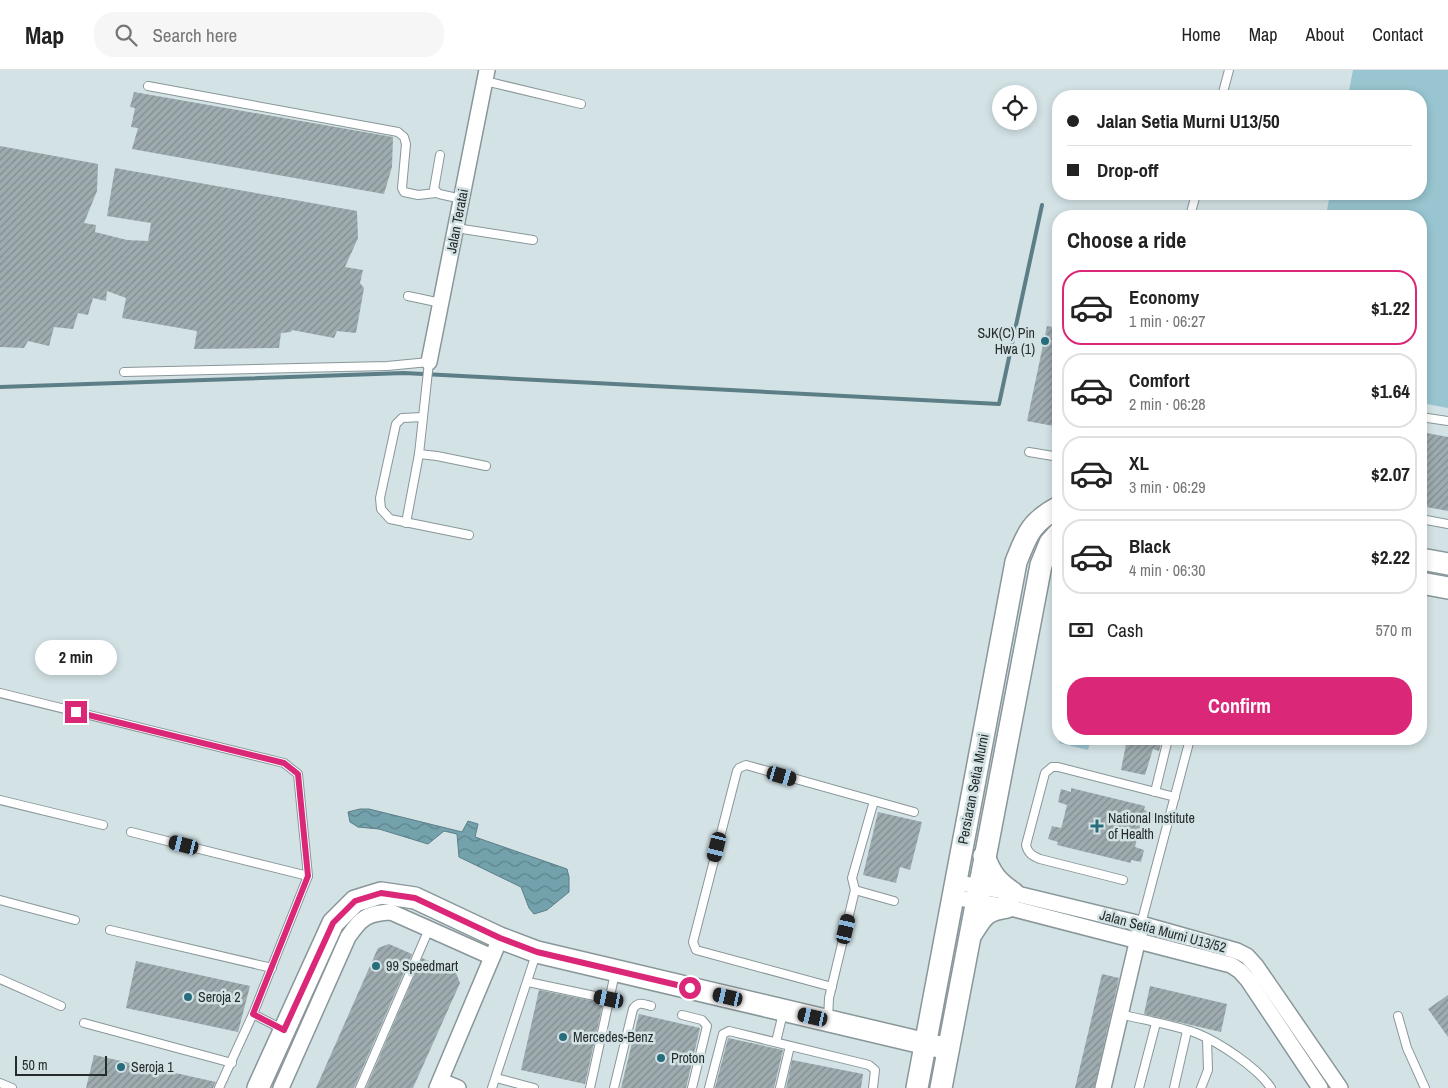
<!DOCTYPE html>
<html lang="en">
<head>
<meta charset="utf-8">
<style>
	body { margin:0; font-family:"Archivo Narrow",sans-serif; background:#f6f6f6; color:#222; height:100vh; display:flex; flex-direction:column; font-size:19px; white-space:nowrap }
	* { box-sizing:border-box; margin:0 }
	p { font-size:16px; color:#767676 }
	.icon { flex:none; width:28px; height:28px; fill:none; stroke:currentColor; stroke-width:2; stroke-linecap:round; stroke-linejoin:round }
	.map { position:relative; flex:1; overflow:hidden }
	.side { position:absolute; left:1052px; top:140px; width:375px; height:535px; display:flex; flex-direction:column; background:#fff; border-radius:20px; box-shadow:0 2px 8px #0003 }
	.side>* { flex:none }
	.hud { position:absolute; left:1052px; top:20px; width:375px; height:110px; border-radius:20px; box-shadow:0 2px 8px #0003; display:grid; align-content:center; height:110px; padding:0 15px; background:#fff }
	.buttons { position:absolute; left:992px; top:15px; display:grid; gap:10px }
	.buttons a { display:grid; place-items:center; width:45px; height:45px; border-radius:50%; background:#fff; box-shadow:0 2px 8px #0003; font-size:25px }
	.scale { position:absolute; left:15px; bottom:12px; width:92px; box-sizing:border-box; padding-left:5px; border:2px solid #262b2c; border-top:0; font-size:14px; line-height:18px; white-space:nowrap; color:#262b2c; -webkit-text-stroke:4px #d3e2e5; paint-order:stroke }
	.end { position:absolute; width:22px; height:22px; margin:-11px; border:6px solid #db2777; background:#fff; box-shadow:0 0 0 2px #fff }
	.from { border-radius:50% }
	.bubble { position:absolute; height:35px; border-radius:18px; background:#fff; box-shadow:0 2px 8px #0003; font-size:16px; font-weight:700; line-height:35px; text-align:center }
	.car { position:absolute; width:15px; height:30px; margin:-15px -8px; border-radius:6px; box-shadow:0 0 4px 1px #0007; background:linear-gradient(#222 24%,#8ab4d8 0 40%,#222 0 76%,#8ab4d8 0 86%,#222 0) }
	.hud b { display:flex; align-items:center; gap:18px; height:48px; font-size:19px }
	.hud b+b { border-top:1px solid #e0e0e0 }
	.hud i { width:12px; height:12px; background:#222 }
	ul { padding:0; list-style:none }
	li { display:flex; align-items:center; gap:15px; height:75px; margin:0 10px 8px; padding:0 5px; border:2px solid #e0e0e0; border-radius:20px }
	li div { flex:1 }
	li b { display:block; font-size:19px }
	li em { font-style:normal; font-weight:700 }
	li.on { border-color:#db2777 }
	li>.icon { width:45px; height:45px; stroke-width:1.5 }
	h2 { padding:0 15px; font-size:22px; line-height:60px }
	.pay { display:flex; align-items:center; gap:12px; height:55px; padding:0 15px; font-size:19px }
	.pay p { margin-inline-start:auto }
	.button { display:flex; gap:10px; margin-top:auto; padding:10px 15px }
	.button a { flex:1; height:58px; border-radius:20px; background:#db2777; color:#fff; font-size:20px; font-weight:700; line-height:58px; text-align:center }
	header { display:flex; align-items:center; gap:30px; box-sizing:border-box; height:70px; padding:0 25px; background:#fff; border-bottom:1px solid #e0e0e0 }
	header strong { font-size:24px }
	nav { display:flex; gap:28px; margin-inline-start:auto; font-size:18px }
	.search { width:350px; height:45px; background:#f6f6f6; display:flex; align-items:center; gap:12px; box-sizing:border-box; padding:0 18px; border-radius:20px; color:#767676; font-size:19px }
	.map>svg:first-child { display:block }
	.green { fill:#98c5d0 }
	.water { fill:url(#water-waves); stroke:#5c7e86 }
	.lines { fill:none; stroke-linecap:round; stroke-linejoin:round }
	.stream { stroke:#5c7e86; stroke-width:4 }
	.building { fill:url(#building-hatch) }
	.lane-casing { stroke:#89969a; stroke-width:10 }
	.street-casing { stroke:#89969a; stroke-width:18 }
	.secondary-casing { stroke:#89969a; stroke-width:24 }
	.lane { stroke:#fff; stroke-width:8 }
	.street { stroke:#fff; stroke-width:15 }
	.secondary { stroke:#fff; stroke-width:21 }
	.route { stroke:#db2777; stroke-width:6 }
	.poi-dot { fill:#276d7c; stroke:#d3e2e5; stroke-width:2 }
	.labels { text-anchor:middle; stroke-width:5; stroke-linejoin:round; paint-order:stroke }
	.street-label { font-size:14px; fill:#262b2c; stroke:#d3e2e5 }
	.poi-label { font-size:14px; fill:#262b2c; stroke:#d3e2e5; text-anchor:start }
</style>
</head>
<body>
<header>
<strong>Map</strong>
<div class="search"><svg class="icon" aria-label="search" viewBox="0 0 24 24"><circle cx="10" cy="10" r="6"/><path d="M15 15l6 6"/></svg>Search here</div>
<nav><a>Home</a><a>Map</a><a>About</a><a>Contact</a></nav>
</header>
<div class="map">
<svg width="1448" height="1018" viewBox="0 0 1448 1018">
	<defs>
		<pattern id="water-waves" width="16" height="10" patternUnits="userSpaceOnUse" patternTransform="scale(1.25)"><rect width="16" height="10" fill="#73a2ad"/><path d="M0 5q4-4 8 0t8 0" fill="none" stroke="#5e848d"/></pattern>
		<pattern id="building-hatch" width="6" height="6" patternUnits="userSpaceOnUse" patternTransform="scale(1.25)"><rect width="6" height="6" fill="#9eacaf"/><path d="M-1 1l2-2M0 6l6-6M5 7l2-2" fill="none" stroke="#818c8f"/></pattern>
	</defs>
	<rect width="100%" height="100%" fill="#d3e2e5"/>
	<g class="green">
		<polygon points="1353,0 1448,0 1448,338 1421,333 1421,146 1326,146 1330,124 1421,124 1421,26 1348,26"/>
		<polygon points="1060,669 1091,669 1088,680 1059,673"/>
	</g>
	<polygon class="water" points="360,739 369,739 462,762 468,751 478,754 475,767 567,799 569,807 569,822 547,840 534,844 529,838 521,817 459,787 457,764 444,761 428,774 379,759 358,757 350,752 348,742"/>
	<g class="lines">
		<polyline class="stream" points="0,317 404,303 999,334 1042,135"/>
	</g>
	<g class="building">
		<polygon points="134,22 393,67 392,97 384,124 132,79 138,58 131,57 135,38 130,37"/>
		<polygon points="0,76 98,94 97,121 84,153 96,155 95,162 127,170 148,171 151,153 107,146 115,98 357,141 358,168 345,197 363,200 360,213 364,218 356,263 337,261 334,268 292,260 291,262 281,263 279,278 194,279 197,261 122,248 126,228 107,221 106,231 93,228 88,245 78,243 73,259 54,257 49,276 28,271 24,278 0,277"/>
		<polygon points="1047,256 1059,258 1059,357 1027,351"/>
		<polygon points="1421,362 1448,367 1448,441 1421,436"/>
		<polygon points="1127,669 1162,669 1159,681 1153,679 1145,705 1121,700"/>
		<polygon points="1071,718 1145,736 1144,740 1154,742 1151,755 1141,752 1135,777 1144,780 1141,792 1131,790 1131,793 1057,775 1058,772 1048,769 1052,756 1061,758 1062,755 1067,735 1058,732 1061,719 1071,722"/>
		<polygon points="878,742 922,752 910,800 900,797 896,813 863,805"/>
		<polygon points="389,874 412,884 354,1018 316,1018 378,878"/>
		<polygon points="422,888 456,903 460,913 413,1018 366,1018"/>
		<polygon points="136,891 250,916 238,962 126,938"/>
		<polygon points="1102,904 1119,908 1094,1018 1075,1018"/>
		<polygon points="1150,916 1227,934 1221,962 1144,944"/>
		<polygon points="539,920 603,933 585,1014 521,1000"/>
		<polygon points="1448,925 1448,967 1428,939"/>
		<polygon points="639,944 700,958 686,1018 621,1018"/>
		<polygon points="728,968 783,980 774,1018 715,1018"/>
		<polygon points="94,985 216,1012 213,1018 86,1018"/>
		<polygon points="792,990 863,1004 861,1018 786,1018"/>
	</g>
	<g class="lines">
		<g class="lane-casing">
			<g id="lane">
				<polyline points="485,11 581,34"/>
				<polyline points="148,16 398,62 404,67 406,74 402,118 404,122 418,125 436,123"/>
				<polyline points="1222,26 1229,0"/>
				<polyline points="440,85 434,119 439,124 462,129"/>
				<polyline points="1190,146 1196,124"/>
				<polyline points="456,158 533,170"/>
				<polyline points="408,226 441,233"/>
				<polyline points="124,302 387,296 429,292 419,384 437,386 486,396"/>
				<polyline points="423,347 402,348 396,354 380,428 381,439 390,449 469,465"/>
				<polyline points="1421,347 1448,351"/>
				<polyline points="1029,382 1059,387"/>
				<polyline points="1421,449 1448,454"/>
				<polyline points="406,453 419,384"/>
				<polyline points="0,623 284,693 298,704 308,806 253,944 219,1018"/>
				<polyline points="1155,722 1168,669"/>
				<polyline points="0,730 103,755"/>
				<polyline points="131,762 308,806"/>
				<path d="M1123,810L1040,789C1033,786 1028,784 1026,775L1045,703L1052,697H1058L1175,727"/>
				<polyline points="855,820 894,831"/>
				<polyline points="0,830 75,850"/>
				<polyline points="1141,854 1190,669"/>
				<polyline points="110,860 272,898"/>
				<polyline points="0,909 61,936"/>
				<polyline points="528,912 609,929"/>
				<polyline points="832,917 696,880 693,872 737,701 739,698 746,695 914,742"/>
				<polyline points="253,944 284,960"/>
				<path d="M1120,944C1144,950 1174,955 1196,963C1219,972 1258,998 1271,1018"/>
				<polyline points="682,945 702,950 707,956 692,1018"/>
				<polyline points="1398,946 1407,978 1425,1018"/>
				<polyline points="828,950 829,928 855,820 852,808 874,731"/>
				<polyline points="84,953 232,993"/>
				<polyline points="776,972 783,943"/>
				<polyline points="496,1008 534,1018"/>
				<polyline points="0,1013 12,1018"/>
				<polyline points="360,1018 429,859"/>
				<polyline points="492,1018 536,884"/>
				<polyline points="590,1018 615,903"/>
				<path d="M614,1018L633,939C638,931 643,934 651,936"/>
				<polyline points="709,1018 723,964 729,961 869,995 875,1000 873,1018"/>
				<polyline points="780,1018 790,976"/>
				<polyline points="1139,1018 1156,953"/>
				<polyline points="1174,1018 1187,961"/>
				<polyline points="1201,1018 1208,1000 1207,969"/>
			</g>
		</g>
		<g class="street-casing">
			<g id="street">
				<polyline points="429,292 487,0"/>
				<polyline points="955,812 1013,823 1141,854 1237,881 1247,886 1256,896 1340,1018"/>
				<polyline points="953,827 1007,837 1231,895 1240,901 1248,910 1320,1018"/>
				<polyline points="441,1011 458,1018"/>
				<path d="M281,1018L348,867C361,848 367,843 391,842L492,887"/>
				<polyline points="437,1018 496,878"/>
				<polyline points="1103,1018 1140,860"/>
			</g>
		</g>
		<g class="secondary-casing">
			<g id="secondary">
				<polyline points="1421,489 1448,494"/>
				<polyline points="1421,513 1448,518"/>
				<path d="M984,786C991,805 997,812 1013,823"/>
				<path d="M972,863C983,845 986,840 1007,837"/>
				<polyline points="258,1018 333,853 355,831 381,823 415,828 500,868 537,882 948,979"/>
				<path d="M917,1018L1016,492C1027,464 1031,452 1059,437"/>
				<polyline points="941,1018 1041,495 1050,473 1059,463"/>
			</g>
		</g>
		<use href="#lane" class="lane"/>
		<use href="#street" class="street"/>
		<use href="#secondary" class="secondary"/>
	</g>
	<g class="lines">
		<polyline class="route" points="76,642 284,693 298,704 308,806 253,944 284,960 333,853 355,831 381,823 415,828 500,868 537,882 690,918"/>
	</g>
	<g class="poi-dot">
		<circle cx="1045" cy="271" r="5"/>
		<path d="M1094.5 748.5h5v5h5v5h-5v5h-5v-5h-5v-5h5z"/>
		<circle cx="376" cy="896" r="5"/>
		<circle cx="188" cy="927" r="5"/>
		<circle cx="563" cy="967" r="5"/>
		<circle cx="661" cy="988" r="5"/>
		<circle cx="121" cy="997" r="5"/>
	</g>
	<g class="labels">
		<g class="street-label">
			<text transform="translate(457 151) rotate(-79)" y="5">Jalan Teratai</text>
			<text transform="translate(973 719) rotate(-79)" y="5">Persiaran Setia Murni</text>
			<text transform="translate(1163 861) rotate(15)" y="5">Jalan Setia Murni U13/52</text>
		</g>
		<g class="poi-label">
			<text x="1035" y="268" text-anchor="end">SJK(C) Pin<tspan x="1035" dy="16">Hwa (1)</tspan></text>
			<text x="1108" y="753">National Institute<tspan x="1108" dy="16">of Health</tspan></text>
			<text x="386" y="901">99 Speedmart</text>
			<text x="198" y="932">Seroja 2</text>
			<text x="573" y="972">Mercedes-Benz</text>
			<text x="671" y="993">Proton</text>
			<text x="131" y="1002">Seroja 1</text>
		</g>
	</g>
</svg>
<div class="buttons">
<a><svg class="icon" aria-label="locate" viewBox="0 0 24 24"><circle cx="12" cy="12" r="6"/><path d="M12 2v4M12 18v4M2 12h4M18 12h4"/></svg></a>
</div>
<div class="scale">50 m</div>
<i class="end from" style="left:690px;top:918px"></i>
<i class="end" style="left:76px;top:642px"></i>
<div class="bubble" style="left:35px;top:570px;width:82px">2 min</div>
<i class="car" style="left:782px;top:706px;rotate:106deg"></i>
<i class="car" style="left:184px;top:775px;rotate:284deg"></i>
<i class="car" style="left:717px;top:777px;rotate:194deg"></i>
<i class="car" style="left:846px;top:859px;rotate:13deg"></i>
<i class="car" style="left:728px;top:927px;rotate:283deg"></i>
<i class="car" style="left:609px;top:929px;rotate:282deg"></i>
<i class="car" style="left:813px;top:947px;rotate:283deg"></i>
<div class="hud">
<b><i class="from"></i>Jalan Setia Murni U13/50</b>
<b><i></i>Drop-off</b>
</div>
<section class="side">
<h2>Choose a ride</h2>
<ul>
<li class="on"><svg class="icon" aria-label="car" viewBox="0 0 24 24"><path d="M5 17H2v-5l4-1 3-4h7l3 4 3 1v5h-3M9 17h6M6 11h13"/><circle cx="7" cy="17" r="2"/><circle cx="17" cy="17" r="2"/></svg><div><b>Economy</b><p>1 min · 06:27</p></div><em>$1.22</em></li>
<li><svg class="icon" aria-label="car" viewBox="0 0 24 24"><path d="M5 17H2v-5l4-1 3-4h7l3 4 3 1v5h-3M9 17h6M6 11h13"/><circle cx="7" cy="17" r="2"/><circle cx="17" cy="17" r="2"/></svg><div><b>Comfort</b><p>2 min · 06:28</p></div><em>$1.64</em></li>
<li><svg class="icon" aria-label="car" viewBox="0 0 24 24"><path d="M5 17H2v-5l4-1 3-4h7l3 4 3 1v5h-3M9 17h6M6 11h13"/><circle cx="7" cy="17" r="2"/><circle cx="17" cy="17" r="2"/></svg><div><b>XL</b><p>3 min · 06:29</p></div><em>$2.07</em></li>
<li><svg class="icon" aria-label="car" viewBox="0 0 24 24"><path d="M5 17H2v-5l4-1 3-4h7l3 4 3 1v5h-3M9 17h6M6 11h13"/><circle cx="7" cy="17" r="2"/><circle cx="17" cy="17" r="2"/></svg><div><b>Black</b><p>4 min · 06:30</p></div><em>$2.22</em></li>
</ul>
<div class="pay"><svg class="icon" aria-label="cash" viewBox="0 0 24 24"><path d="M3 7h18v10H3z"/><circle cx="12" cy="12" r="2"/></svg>Cash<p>570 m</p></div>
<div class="button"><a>Confirm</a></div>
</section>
</div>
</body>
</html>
